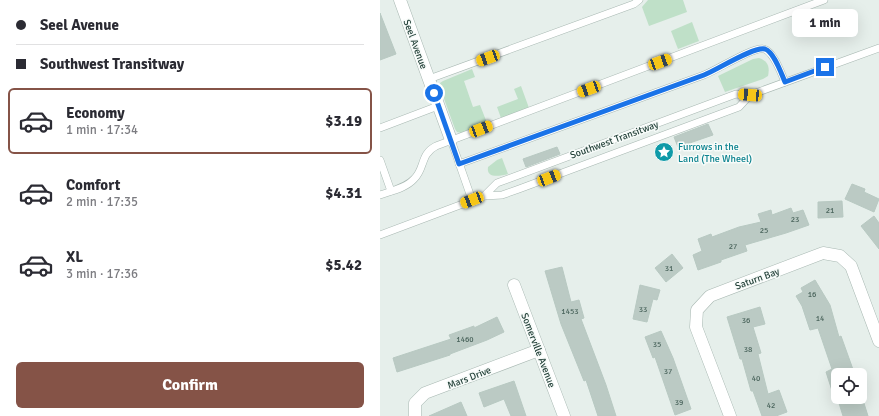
<!DOCTYPE html>
<html lang="en">
<head>
<meta charset="utf-8">
<style>
	body { margin:0; font-family:Signika,sans-serif; background:#f2f2f3; color:#2b2b33; height:100vh; display:flex; flex-direction:column; font-size:15px; white-space:nowrap }
	* { box-sizing:border-box; margin:0 }
	p { font-size:13px; color:#7c7c81 }
	.icon { flex:none; width:22px; height:22px; fill:none; stroke:currentColor; stroke-width:2; stroke-linecap:round; stroke-linejoin:round }
	.map { position:relative; flex:1; overflow:hidden }
	.drawer { display:flex; flex-direction:column; background:#fff; width:380px }
	.drawer>* { flex:none }
	.banner { display:grid; align-content:center; height:88px; padding:0 16px; background:#fff }
	.tools { position:absolute; left:451px; top:368px; display:grid; gap:8px }
	.tools a { display:grid; place-items:center; width:36px; height:36px; border-radius:6px; background:#fff; box-shadow:0 4px 16px #0002; font-size:20px }
	.end { position:absolute; width:18px; height:18px; margin:-9px; border:5px solid #1a73e8; background:#fff; box-shadow:0 0 0 2px #fff }
	.from { border-radius:50% }
	.bubble { position:absolute; height:28px; border-radius:6px; background:#fff; box-shadow:0 4px 16px #0002; font-size:13px; font-weight:700; line-height:28px; text-align:center }
	.car { position:absolute; width:12px; height:24px; margin:-12px -6px; border-radius:5px; box-shadow:0 0 3px 1px #0007; background:linear-gradient(#f5c518 24%,#345 0 40%,#f5c518 0 76%,#345 0 86%,#f5c518 0) }
	.banner b { display:flex; align-items:center; gap:14px; height:38px; font-size:15px }
	.banner b+b { border-top:1px solid #e1e1e2 }
	.banner i { width:10px; height:10px; background:#2b2b33 }
	ul { padding:0; list-style:none }
	li { display:flex; align-items:center; gap:12px; height:66px; margin:0 8px 6px; padding:0 8px; border:2px solid transparent; border-radius:6px }
	li div { flex:1 }
	li b { display:block; font-size:15px }
	li em { font-style:normal; font-weight:700 }
	li.active { border-color:#855347 }
	li>.icon { width:36px; height:36px; stroke-width:1.5 }
	.action { display:flex; gap:8px; margin-top:auto; padding:8px 16px }
	.action a { flex:1; height:46px; border-radius:6px; background:#855347; color:#fff; font-size:16px; font-weight:700; line-height:46px; text-align:center }
	main { display:flex; flex:1; min-height:0 }
	.map>svg:first-child { display:block }
	.green { fill:#bfe0c8 }
	.building { fill:#bbcac4; stroke:#b8c9c2 }
	.lines { fill:none; stroke-linecap:round; stroke-linejoin:round }
	.service-casing { stroke:#a8b8b2; stroke-width:8 }
	.minor-casing { stroke:#a8b8b2; stroke-width:13 }
	.service { stroke:#fff; stroke-width:7 }
	.minor { stroke:#fff; stroke-width:12 }
	.route { stroke:#1a73e8; stroke-width:5 }
	.labels { text-anchor:middle; stroke-width:3; stroke-linejoin:round; paint-order:stroke }
	.number-label { font-size:8px; fill:#4a645c }
	.street-label { font-size:10px; fill:#24423a; stroke:#f7fbf9 }
	.culture-label { font-size:10px; fill:#0d838f; stroke:#f7fbf9; text-anchor:start }
</style>
</head>
<body>
<main>
<section class="drawer">
<div class="banner">
<b><i class="from"></i>Seel Avenue</b>
<b><i></i>Southwest Transitway</b>
</div>
<ul>
<li class="active"><svg class="icon" aria-label="car" viewBox="0 0 24 24"><path d="M5 17H2v-5l4-1 3-4h7l3 4 3 1v5h-3M9 17h6M6 11h13"/><circle cx="7" cy="17" r="2"/><circle cx="17" cy="17" r="2"/></svg><div><b>Economy</b><p>1 min · 17:34</p></div><em>$3.19</em></li>
<li><svg class="icon" aria-label="car" viewBox="0 0 24 24"><path d="M5 17H2v-5l4-1 3-4h7l3 4 3 1v5h-3M9 17h6M6 11h13"/><circle cx="7" cy="17" r="2"/><circle cx="17" cy="17" r="2"/></svg><div><b>Comfort</b><p>2 min · 17:35</p></div><em>$4.31</em></li>
<li><svg class="icon" aria-label="car" viewBox="0 0 24 24"><path d="M5 17H2v-5l4-1 3-4h7l3 4 3 1v5h-3M9 17h6M6 11h13"/><circle cx="7" cy="17" r="2"/><circle cx="17" cy="17" r="2"/></svg><div><b>XL</b><p>3 min · 17:36</p></div><em>$5.42</em></li>
</ul>
<div class="action"><a>Confirm</a></div>
</section>
<div class="map">
<svg width="499" height="416" viewBox="0 0 499 416">
	<rect width="100%" height="100%" fill="#e6efeb"/>
	<g class="green">
		<polygon points="268,0 303,0 307,12 269,26 262,7"/>
		<polygon points="312,22 319,41 298,49 291,31"/>
		<path d="M379,58C388,61 390,67 388,76L383,79L345,92L338,76L373,59Z"/>
		<polygon points="92,69 95,77 84,81 93,107 100,105 107,123 81,133 77,132 75,129 59,85 60,83 63,81"/>
		<polygon points="141,86 149,108 121,118 117,107 138,99 134,89"/>
		<path d="M122,158L128,174C120,176 106,179 108,167L117,160Z"/>
	</g>
	<g class="building">
		<polygon points="0,13 16,54 0,60"/>
		<polygon points="328,124 333,135 298,147 294,137"/>
		<polygon points="177,147 180,154 146,167 143,159"/>
		<polygon points="472,184 485,189 484,192 499,199 494,212 465,199"/>
		<polygon points="462,201 463,217 438,218 438,202"/>
		<polygon points="411,208 413,213 423,210 429,225 406,233 365,245 367,251 341,260 341,262 318,270 313,255 322,251 318,239 331,234 332,237 359,227 381,222 378,214 391,210 392,215"/>
		<polygon points="494,216 499,223 499,249 481,226"/>
		<polygon points="292,254 303,268 286,282 275,268"/>
		<polygon points="182,267 191,302 199,300 204,318 201,319 226,385 236,416 218,416 206,380 204,381 181,324 165,271"/>
		<polygon points="435,280 450,305 459,337 461,336 475,375 458,375 458,397 482,397 488,416 463,416 458,400 458,403 456,403 446,372 452,369 438,328 430,330 422,306 416,296 423,292 421,288"/>
		<polygon points="260,285 280,290 277,300 273,299 267,322 253,319"/>
		<polygon points="380,307 385,324 373,327 381,353 378,354 388,394 399,390 407,412 396,416 382,416 373,391 371,391 362,359 360,359 347,317"/>
		<polygon points="117,317 124,332 107,340 70,354 70,355 17,372 13,358 71,339 69,335 94,326 94,328"/>
		<polygon points="281,331 293,358 311,409 295,415 275,357 273,358 265,337"/>
		<polygon points="134,381 146,416 131,416 124,399 104,407 99,393"/>
		<polygon points="81,402 87,416 49,416"/>
	</g>
	<g class="lines">
		<g class="service-casing">
			<g id="service">
				<polyline points="49,79 254,4 259,0"/>
				<polyline points="0,128 58,106"/>
				<polyline points="71,140 92,200"/>
				<polyline points="0,160 11,191"/>
				<path d="M79,164C161,135 242,104 324,75C337,70 374,46 384,49C394,52 401,73 405,82"/>
				<path d="M0,195C11,191 26,188 34,179C45,169 40,154 56,146L444,0"/>
				<polyline points="104,196 117,183 356,94 370,95 499,48"/>
				<polyline points="0,235 104,196 122,195 139,189 359,107 370,95"/>
			</g>
		</g>
		<g class="minor-casing">
			<g id="minor">
				<polyline points="20,0 71,140"/>
				<polyline points="134,285 184,416"/>
				<polyline points="35,416 35,403 45,393 159,350"/>
				<polyline points="350,416 316,327 317,310 330,296 443,253 460,256 471,266 499,341"/>
			</g>
		</g>
		<use href="#service" class="service"/>
		<use href="#minor" class="minor"/>
	</g>
	<g class="lines">
		<path class="route" d="M54,93L79,164C161,135 242,104 324,75C337,70 374,46 385,49C394,52 401,73 405,82L445,67"/>
	</g>
	<defs>
		<g id="sight-disc" transform="scale(1)"><circle r="9.5" fill="#0f9aa8" stroke="#f7fbf9"/><path d="M0-6L1.8-2.2L6-1.7L2.9 1.2L3.7 5.4L0 3.3L-3.7 5.4L-2.9 1.2L-6-1.7L-1.8-2.2Z" fill="#fff"/></g>
	</defs>
	<g fill-rule="evenodd">
		<use href="#sight-disc" x="284" y="152"/>
	</g>
	<g class="labels">
		<g class="number-label">
			<text x="450" y="213">21</text>
			<text x="415" y="222">23</text>
			<text x="384" y="233">25</text>
			<text x="353" y="249">27</text>
			<text x="289" y="271">31</text>
			<text x="432" y="297">16</text>
			<text x="263" y="312">33</text>
			<text x="190" y="314">1453</text>
			<text x="440" y="321">14</text>
			<text x="366" y="323">36</text>
			<text x="85" y="342">1460</text>
			<text x="277" y="347">35</text>
			<text x="368" y="352">38</text>
			<text x="288" y="374">37</text>
			<text x="376" y="381">40</text>
			<text x="299" y="405">39</text>
			<text x="391" y="408">42</text>
		</g>
		<g class="street-label">
			<text transform="translate(36 44) rotate(70)" y="4">Seel Avenue</text>
			<text transform="translate(234 139) rotate(-20)" y="4">Southwest Transitway</text>
			<text transform="translate(377 278) rotate(-20)" y="4">Saturn Bay</text>
			<text transform="translate(159 350) rotate(69)" y="4">Somerville Avenue</text>
			<text transform="translate(89 377) rotate(-21)" y="4">Mars Drive</text>
		</g>
		<g class="culture-label">
			<text x="298" y="150">Furrows in the<tspan x="298" dy="12">Land (The Wheel)</tspan></text>
		</g>
	</g>
</svg>
<div class="tools">
<a><svg class="icon" aria-label="locate" viewBox="0 0 24 24"><circle cx="12" cy="12" r="6"/><path d="M12 2v4M12 18v4M2 12h4M18 12h4"/></svg></a>
</div>
<i class="end from" style="left:54px;top:93px"></i>
<i class="end" style="left:445px;top:67px"></i>
<div class="bubble" style="left:412px;top:9px;width:66px">1 min</div>
<i class="car" style="left:108px;top:58px;rotate:250deg"></i>
<i class="car" style="left:280px;top:62px;rotate:70deg"></i>
<i class="car" style="left:209px;top:89px;rotate:250deg"></i>
<i class="car" style="left:370px;top:95px;rotate:274deg"></i>
<i class="car" style="left:101px;top:129px;rotate:69deg"></i>
<i class="car" style="left:169px;top:178px;rotate:69deg"></i>
<i class="car" style="left:92px;top:200px;rotate:249deg"></i>
</div>
</main>
</body>
</html>
